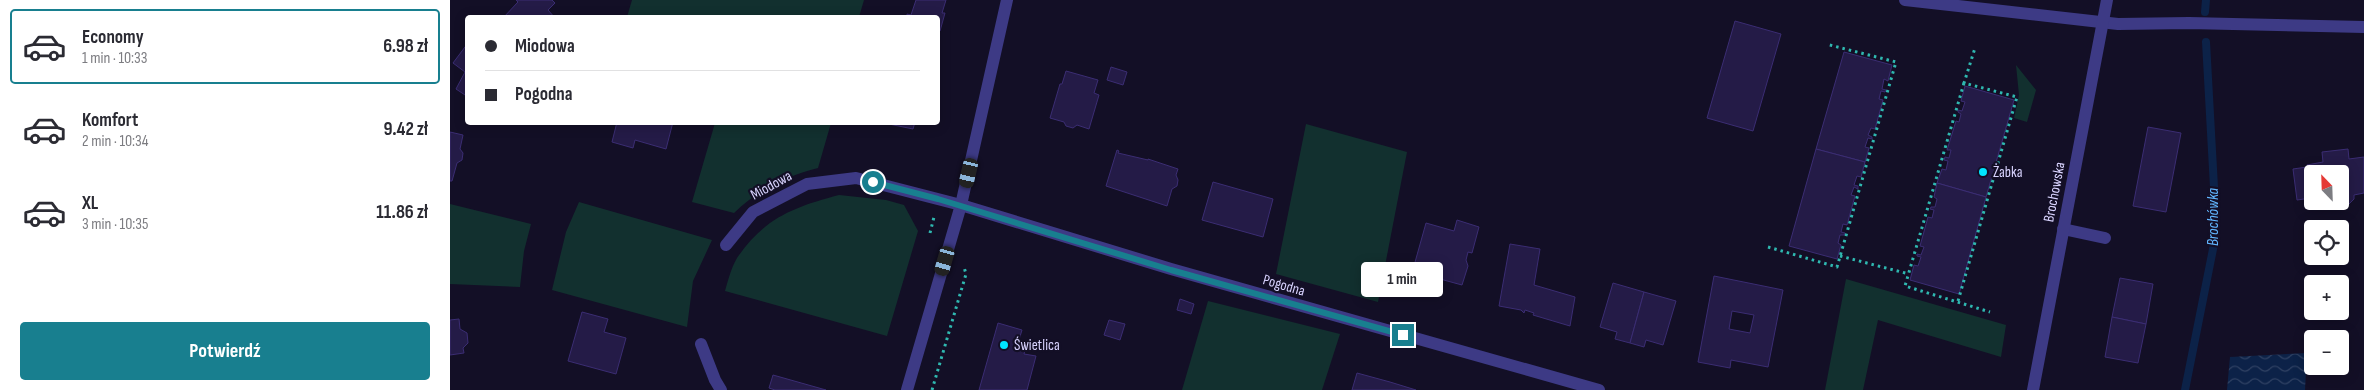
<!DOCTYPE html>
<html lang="pl">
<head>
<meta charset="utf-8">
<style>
	body { margin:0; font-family:"Sofia Sans Condensed",sans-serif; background:#f7f7f7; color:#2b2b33; height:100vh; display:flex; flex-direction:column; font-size:19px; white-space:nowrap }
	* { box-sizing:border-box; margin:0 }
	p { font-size:16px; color:#7c7c81 }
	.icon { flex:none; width:28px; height:28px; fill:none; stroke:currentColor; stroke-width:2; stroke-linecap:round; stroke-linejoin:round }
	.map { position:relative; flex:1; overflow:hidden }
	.panel { display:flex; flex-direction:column; background:#fff; width:450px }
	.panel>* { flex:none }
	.hud { position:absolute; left:15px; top:15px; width:475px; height:110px; border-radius:5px; box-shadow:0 2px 12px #0003; display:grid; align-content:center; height:110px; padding:0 20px; background:#fff }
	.needle { width:32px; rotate:337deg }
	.controls { position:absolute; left:1854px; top:165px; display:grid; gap:10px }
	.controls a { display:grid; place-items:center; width:45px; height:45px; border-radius:5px; background:#fff; box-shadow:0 2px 12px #0003; font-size:25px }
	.end { position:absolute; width:22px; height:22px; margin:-11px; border:6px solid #187f8f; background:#fff; box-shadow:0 0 0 2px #fff }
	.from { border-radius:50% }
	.bubble { position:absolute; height:35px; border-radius:5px; background:#fff; box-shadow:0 2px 12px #0003; font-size:16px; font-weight:700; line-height:35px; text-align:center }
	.car { position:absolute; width:15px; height:30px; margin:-15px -8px; border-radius:6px; box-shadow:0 0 4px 1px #0007; background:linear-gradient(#222 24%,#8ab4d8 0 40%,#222 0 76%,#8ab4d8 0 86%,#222 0) }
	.hud b { display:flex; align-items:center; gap:18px; height:48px; font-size:19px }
	.hud b+b { border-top:1px solid #e1e1e2 }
	.hud i { width:12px; height:12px; background:#2b2b33 }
	ul { padding:9px 0 0; list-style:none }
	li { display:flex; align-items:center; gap:15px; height:75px; margin:0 10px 8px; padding:0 10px; border:2px solid transparent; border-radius:5px }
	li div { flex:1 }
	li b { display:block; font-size:19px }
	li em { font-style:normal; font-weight:700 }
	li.selected { border-color:#187f8f }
	li>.icon { width:45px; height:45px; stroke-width:1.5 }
	.button { display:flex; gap:10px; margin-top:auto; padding:10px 20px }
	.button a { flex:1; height:58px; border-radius:5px; background:#187f8f; color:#fff; font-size:20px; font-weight:700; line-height:58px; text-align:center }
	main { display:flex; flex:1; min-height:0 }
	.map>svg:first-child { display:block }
	.grass { fill:#12302f }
	.water { fill:url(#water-waves) }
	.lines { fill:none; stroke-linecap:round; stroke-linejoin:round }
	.stream { stroke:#0c2248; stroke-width:8 }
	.building { fill:#241b47; stroke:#3b2d73; fill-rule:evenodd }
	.path { stroke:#2fb8b0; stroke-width:3; stroke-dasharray:2.5 4; stroke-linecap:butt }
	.service { stroke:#3d3a85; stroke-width:12 }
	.minor { stroke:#3d3a85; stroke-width:12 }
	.tertiary { stroke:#3d3a85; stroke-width:12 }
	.route { stroke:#187f8f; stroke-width:6 }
	.poi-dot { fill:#00e5ff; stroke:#130f26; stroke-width:2 }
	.labels { text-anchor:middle; stroke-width:4.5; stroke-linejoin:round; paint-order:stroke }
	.poi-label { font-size:15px; fill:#d9d4ff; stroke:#130f26; text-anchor:start }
	.street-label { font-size:15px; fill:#d9d4ff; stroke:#130f26 }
	.water-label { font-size:16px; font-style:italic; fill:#62b6ff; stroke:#130f26 }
</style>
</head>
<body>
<main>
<section class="panel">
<ul>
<li class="selected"><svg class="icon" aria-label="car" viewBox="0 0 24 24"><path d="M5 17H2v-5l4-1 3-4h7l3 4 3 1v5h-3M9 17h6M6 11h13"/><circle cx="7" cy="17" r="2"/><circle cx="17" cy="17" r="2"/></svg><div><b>Economy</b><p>1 min · 10:33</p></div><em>6.98 zł</em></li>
<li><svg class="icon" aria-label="car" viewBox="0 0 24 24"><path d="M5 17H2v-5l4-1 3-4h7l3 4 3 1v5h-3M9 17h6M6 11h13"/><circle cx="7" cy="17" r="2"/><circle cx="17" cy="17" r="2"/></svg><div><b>Komfort</b><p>2 min · 10:34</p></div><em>9.42 zł</em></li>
<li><svg class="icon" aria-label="car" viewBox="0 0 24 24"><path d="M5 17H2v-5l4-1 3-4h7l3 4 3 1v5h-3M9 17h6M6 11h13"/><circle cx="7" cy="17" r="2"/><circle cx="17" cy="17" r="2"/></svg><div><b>XL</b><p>3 min · 10:35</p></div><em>11.86 zł</em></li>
</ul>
<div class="button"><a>Potwierdź</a></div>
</section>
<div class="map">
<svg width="1914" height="390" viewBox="0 0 1914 390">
	<defs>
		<pattern id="water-waves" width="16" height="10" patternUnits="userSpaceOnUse" patternTransform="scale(1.25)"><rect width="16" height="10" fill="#0c2248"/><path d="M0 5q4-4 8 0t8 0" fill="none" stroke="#2f4163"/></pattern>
	</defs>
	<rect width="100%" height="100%" fill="#130f26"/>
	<g class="grass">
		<polygon points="182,0 414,0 409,17 177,17"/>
		<polygon points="1566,65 1586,90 1577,122 1564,118 1569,95"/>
		<path d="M265,123V122L381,123L368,168C336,176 307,190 284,213L242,202Z"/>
		<polygon points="856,124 957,152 928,302 826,274"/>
		<path d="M389,195L436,200L454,205L468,231L437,336L275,291C278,281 281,268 287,258C314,218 344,207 389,195Z"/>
		<polygon points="129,202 262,240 243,281 237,327 102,290 116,232"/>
		<polygon points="0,204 81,224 74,251 70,287 0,284"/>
		<polygon points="1396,279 1556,325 1551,357 1428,320 1413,390 1375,390"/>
		<polygon points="758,301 890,334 872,390 732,390"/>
	</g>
	<polygon class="water" points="1857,353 1855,390 1777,390 1780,357"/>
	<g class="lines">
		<g class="stream">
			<polyline points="1755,12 1756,0"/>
			<polyline points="1735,390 1765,239 1764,187 1756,42"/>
		</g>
	</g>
	<g class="building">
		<polygon points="66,0 102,0 105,3 98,10 105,18 53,18 68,2"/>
		<polygon points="466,0 496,0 492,13 495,13 490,31 488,30 488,18 457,16 457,14 461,15"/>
		<polygon points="1285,21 1331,34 1303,131 1257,118"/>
		<polygon points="18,43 18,97 6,89 15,72 3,63"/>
		<polygon points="1394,52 1442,65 1438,81 1434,79 1432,89 1436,90 1435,92 1431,91 1429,99 1433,100 1425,129 1421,128 1418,135 1422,137 1422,139 1418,138 1415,147 1419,148 1415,162 1366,149"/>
		<polygon points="661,67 677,72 673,85 657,80"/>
		<polygon points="616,71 648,80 644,93 649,95 639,129 627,125 623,128 616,126 614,122 600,118 610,84 612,84"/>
		<polygon points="1515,86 1564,100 1536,197 1487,183 1492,169 1496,170 1498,161 1494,160 1495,157 1499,158 1501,150 1497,150 1506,121 1509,122 1511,114 1508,112 1508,110 1512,111 1515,102 1511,101"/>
		<polygon points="167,122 223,122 216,149 185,140 183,148 162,142"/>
		<polygon points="465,122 463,129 434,123 434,122"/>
		<polygon points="1698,127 1731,133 1716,212 1683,206"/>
		<polygon points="0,132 13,135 10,149 13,153 12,160 7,163 2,181 0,181"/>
		<polygon points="1366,149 1415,162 1411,177 1407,176 1404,185 1408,186 1408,189 1404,187 1401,195 1405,196 1397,225 1393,224 1391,232 1395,233 1394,235 1390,235 1388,243 1391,245 1387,259 1339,246"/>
		<polygon points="1898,149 1899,159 1914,157 1914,193 1904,195 1904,199 1899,204 1885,206 1878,201 1890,201 1890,174 1862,174 1861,200 1857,165 1873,162 1872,152"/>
		<polygon points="667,150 669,151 668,153 698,160 698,159 728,169 726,175 728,180 727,186 722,189 717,206 656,186"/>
		<polygon points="1857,167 1861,198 1847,200 1843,169"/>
		<polygon points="763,182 823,199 813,237 752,220"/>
		<polygon points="1487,183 1536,197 1509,294 1460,280 1464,265 1468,266 1471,257 1467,256 1467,254 1471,255 1474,247 1470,246 1478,217 1482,218 1484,210 1480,209 1481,207 1485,207 1487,199 1484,197"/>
		<polygon points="1007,220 1029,227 1022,253 1018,252 1016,260 1018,266 1012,285 990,279 987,288 960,280 976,223 1004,231"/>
		<polygon points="1060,244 1090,249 1084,285 1125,297 1120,326 1083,315 1084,313 1075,310 1074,313 1071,310 1049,306"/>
		<path d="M1264,276L1333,290L1318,367L1281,360L1280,368L1248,362ZM1282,311L1304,315L1300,333L1279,329Z"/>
		<polygon points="1670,278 1703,284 1696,324 1662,317"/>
		<polygon points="1163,283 1194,292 1180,343 1165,339 1167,332 1150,327"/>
		<polygon points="1194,292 1226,301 1213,345 1196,340 1194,347 1180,343"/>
		<polygon points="730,299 744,304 741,314 727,310"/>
		<polygon points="132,312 158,319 154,332 176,338 166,374 118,361"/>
		<polygon points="1662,317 1696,324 1688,363 1655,357"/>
		<polygon points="9,319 10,329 17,333 18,343 13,348 14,353 0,355 0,320"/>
		<polygon points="659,320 675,324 670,340 654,335"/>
		<polygon points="548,323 572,330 568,343 576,345 574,354 586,356 577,390 529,390"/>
		<polygon points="907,373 940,382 966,390 902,390"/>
		<polygon points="323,375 376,390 325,390 319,388"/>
	</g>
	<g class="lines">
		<g class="path">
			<polyline points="1514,83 1455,286 1540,312"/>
			<polyline points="480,233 484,217"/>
			<polyline points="1318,247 1387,267 1446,62 1376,44"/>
			<polyline points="1390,256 1459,274"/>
			<polyline points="1508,301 1567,97 1514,83 1525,48"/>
			<polyline points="482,390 516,274 514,267"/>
		</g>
		<g class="service">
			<polyline points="1613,229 1655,238"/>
			<polyline points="276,245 303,212 357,184 406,178 511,205"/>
			<polyline points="251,344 265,380 271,390"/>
		</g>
		<g class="minor">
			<polyline points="1455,0 1668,24 1739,23 1914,27"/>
			<polyline points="511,205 721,269 1149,390"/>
			<polyline points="457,390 511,205 557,0"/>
		</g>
		<polyline class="tertiary" points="1583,390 1657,0"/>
	</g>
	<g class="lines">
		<polyline class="route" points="423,182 488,199 721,270 953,335"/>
	</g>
	<g class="poi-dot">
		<circle cx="1533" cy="172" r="5"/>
		<circle cx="554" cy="345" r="5"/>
	</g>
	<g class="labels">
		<g class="poi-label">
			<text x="1543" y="177">Żabka</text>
			<text x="564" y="350">Świetlica</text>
		</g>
		<g class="street-label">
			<text transform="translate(321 185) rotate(-29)" y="5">Miodowa</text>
			<text transform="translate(1604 192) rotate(-79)" y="5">Brochowska</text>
			<text transform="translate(834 285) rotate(16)" y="5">Pogodna</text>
		</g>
		<g class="water-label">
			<text transform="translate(1762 217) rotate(-90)" y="6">Brochówka</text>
		</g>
	</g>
</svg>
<div class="controls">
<a><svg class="needle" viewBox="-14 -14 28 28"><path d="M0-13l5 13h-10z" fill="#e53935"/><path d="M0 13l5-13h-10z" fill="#7c7c81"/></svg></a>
<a><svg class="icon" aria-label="locate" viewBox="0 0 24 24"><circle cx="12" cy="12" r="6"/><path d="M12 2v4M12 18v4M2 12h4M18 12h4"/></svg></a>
<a>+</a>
<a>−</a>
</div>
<i class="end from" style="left:423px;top:182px"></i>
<i class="end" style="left:953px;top:335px"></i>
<div class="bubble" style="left:911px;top:262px;width:82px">1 min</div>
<i class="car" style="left:519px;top:173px;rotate:193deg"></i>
<i class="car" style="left:495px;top:261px;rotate:196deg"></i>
<div class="hud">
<b><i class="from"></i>Miodowa</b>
<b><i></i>Pogodna</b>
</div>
</div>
</main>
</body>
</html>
